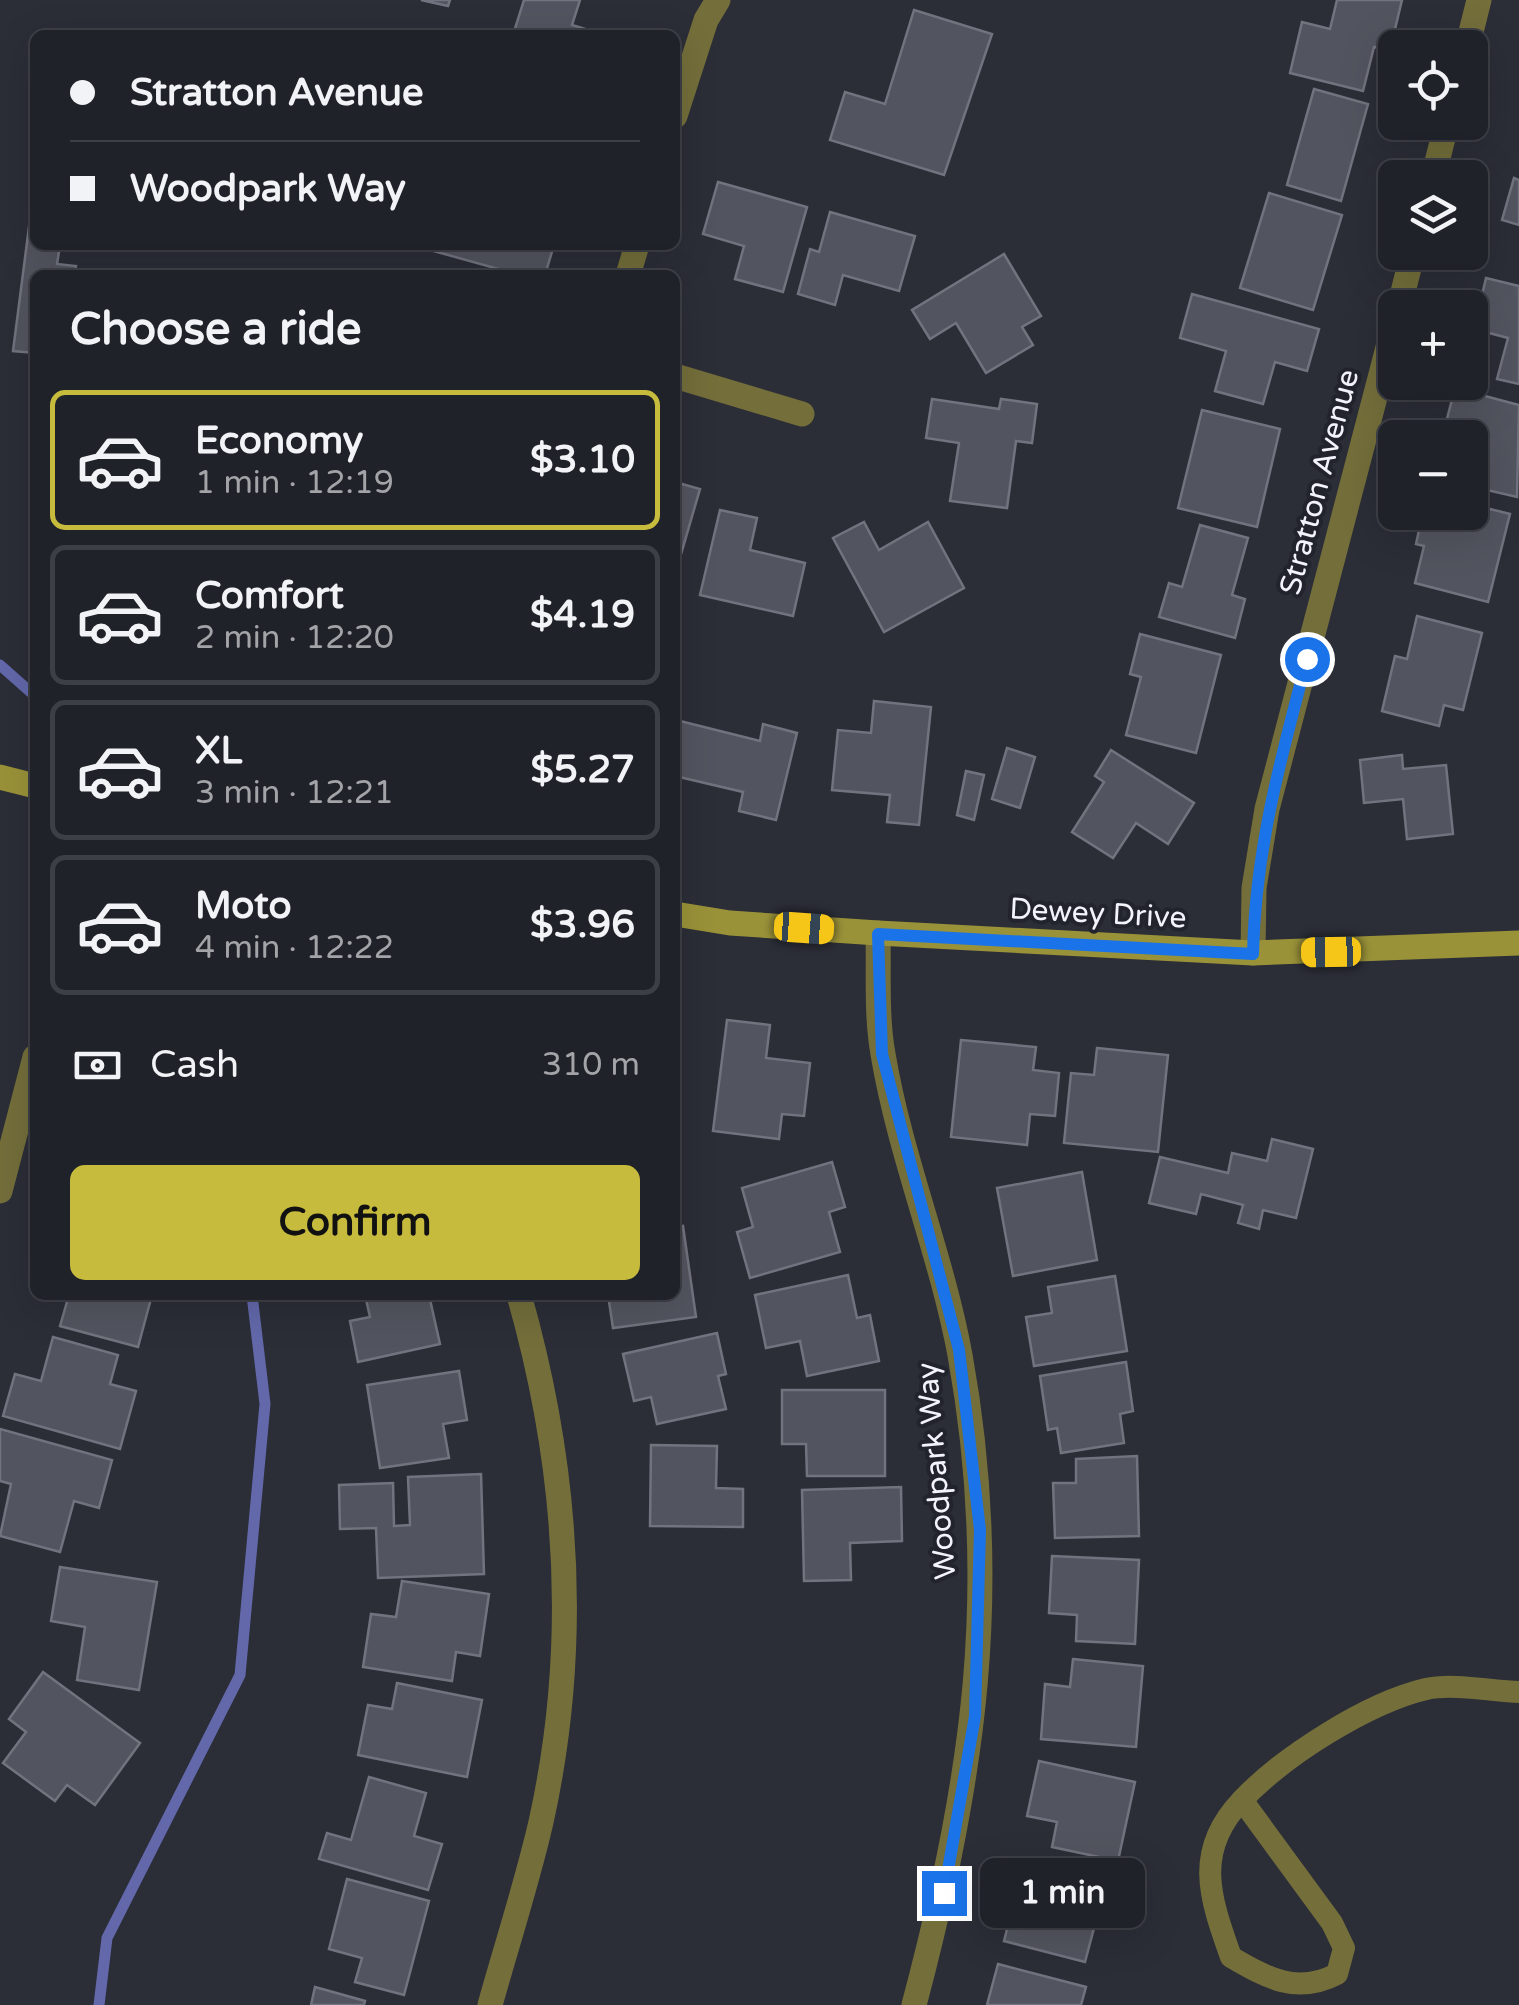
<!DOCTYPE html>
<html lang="en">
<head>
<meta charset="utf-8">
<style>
	body { margin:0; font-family:"Varela Round",sans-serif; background:#2d2f35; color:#f1f3f6; height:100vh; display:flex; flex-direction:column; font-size:38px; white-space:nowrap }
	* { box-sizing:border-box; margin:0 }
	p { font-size:32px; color:#a2a4a8 }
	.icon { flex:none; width:55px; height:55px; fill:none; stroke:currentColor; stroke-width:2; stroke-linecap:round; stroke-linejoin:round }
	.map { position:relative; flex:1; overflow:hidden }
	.drawer { position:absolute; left:30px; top:270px; width:650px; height:1030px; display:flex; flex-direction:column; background:#202229; border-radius:15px; box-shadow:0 10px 40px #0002,0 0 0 2px #3d3f46 }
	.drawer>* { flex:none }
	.banner { position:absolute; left:30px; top:30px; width:650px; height:220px; border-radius:15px; box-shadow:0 10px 40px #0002,0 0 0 2px #3d3f46; display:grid; align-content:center; height:220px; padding:0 40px; background:#202229 }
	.controls { position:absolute; left:1378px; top:30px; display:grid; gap:20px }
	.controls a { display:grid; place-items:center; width:110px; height:110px; border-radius:15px; background:#202229; box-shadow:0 10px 40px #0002,0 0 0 2px #3d3f46; font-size:50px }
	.end { position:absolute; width:45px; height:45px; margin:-22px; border:12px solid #1a73e8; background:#fff; box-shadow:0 0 0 5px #fff }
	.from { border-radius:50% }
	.bubble { position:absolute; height:70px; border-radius:15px; background:#202229; box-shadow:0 10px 40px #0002,0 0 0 2px #3d3f46; font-size:32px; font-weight:700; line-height:70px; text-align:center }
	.car { position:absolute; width:30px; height:60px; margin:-30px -15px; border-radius:12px; box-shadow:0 0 8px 2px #0007; background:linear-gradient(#f5c518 24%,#345 0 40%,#f5c518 0 76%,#345 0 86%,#f5c518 0) }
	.banner b { display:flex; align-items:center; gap:35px; height:95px; font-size:38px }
	.banner b+b { border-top:2px solid #3d3f46 }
	.banner i { width:25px; height:25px; background:#f1f3f6 }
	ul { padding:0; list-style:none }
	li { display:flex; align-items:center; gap:30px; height:140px; margin:0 20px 15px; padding:0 20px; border:5px solid #3d3f46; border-radius:15px }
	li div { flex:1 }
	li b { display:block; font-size:38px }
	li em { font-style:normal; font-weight:700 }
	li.selected { border-color:#c6bb3c }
	li>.icon { width:90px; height:90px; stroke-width:1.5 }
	h2 { padding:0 40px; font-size:45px; line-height:120px }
	.pay { display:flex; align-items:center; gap:25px; height:110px; padding:0 40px; font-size:38px }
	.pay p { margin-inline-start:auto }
	.action { display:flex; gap:20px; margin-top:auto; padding:20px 40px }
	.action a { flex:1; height:115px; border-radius:15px; background:#c6bb3c; color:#111; font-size:40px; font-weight:700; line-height:115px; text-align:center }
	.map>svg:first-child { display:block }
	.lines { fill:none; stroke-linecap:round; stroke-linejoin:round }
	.stream { stroke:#6268aa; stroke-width:11 }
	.building { fill:#52545f; stroke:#71737f; stroke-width:2.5 }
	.service { stroke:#736e3a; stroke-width:22 }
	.minor { stroke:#736e3a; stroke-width:25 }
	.secondary { stroke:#9a9239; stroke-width:25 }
	.route { stroke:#1a73e8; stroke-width:12 }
	.labels { text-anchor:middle; stroke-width:8; stroke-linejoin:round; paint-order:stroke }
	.street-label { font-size:30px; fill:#f3f4fb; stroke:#21232d }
</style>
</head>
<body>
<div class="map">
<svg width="1519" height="2005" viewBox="0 0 1519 2005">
	<rect width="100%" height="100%" fill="#2b2d37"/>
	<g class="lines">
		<g class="stream">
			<polyline points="0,665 35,696"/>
			<polyline points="99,2005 107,1938 240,1675 265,1404 252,1295"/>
		</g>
	</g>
	<g class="building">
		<polygon points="421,0 450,0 448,6"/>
		<polygon points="524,0 580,0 572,25 605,35 513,35"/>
		<polygon points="1337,0 1402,0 1390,50 1374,47 1363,91 1290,73 1302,22 1330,29"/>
		<polygon points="914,10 992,34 944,175 830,140 845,92 885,104"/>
		<polygon points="1314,89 1368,104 1341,201 1287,185"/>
		<polygon points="1514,178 1519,180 1519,225 1502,220"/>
		<polygon points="718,182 807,207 783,292 735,279 744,246 703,234"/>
		<polygon points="1269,193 1342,215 1313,310 1240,288"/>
		<polygon points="830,212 915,236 899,291 843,275 835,305 798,294 810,249 819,252"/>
		<polygon points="30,219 35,219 35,245 60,245 57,264 76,266 75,275 35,275 35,353 13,351"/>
		<polygon points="412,245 554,245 545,275 520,275"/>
		<polygon points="1004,254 1041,316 1022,327 1033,345 986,373 956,323 930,339 912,310"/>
		<polygon points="1486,278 1519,286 1519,384 1497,379 1508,338 1474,329"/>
		<polygon points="1192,294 1319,329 1307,371 1275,362 1263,404 1215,391 1226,351 1180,338"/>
		<polygon points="1455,388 1519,405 1517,497 1470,486 1481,443 1443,434"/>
		<polygon points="932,399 999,409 1001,399 1037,404 1032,443 1016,441 1007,508 950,501 959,443 926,438"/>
		<polygon points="1202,410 1280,429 1257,527 1178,508"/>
		<polygon points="675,482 700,489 675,575"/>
		<polygon points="1470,504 1510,514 1488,602 1415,583 1424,546 1416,544 1423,512 1470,512"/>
		<polygon points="720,510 757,518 750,550 805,563 793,616 700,595"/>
		<polygon points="864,522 879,550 928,522 964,588 884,632 833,538"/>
		<polygon points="1200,525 1248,538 1232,595 1245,599 1235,638 1159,617 1169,583 1182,587"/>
		<polygon points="1417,616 1482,633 1463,710 1444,705 1439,726 1382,711 1395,656 1407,659"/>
		<polygon points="1140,634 1221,655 1196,753 1126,735 1141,677 1130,674"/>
		<polygon points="874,701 931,707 919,825 887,822 890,795 832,790 838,730 871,733"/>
		<polygon points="676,720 760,741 763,724 797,733 776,820 739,811 743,792 675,776"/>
		<polygon points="1007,748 1035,757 1020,808 992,799"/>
		<polygon points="1111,750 1194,803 1168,844 1136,823 1113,858 1072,832 1104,782 1095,776"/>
		<polygon points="1402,755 1403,769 1446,765 1453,834 1407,839 1403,799 1364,803 1360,760"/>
		<polygon points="966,771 984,775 974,820 957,815"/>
		<polygon points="727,1020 770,1025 766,1058 810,1063 804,1116 782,1114 779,1139 713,1131"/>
		<polygon points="961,1040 1036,1047 1033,1070 1059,1073 1055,1116 1030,1114 1027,1145 951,1137"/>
		<polygon points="1097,1048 1168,1055 1158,1152 1064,1143 1071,1073 1094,1075"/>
		<polygon points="1272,1139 1313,1149 1296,1218 1263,1210 1259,1229 1238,1223 1243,1205 1201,1194 1196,1214 1149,1203 1160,1157 1228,1173 1232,1153 1267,1161"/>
		<polygon points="832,1162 845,1207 829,1212 840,1252 750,1278 737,1232 753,1227 742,1188"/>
		<polygon points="1082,1172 1097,1260 1013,1276 997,1188"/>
		<polygon points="683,1226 696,1317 613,1328 608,1295 675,1295 675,1227"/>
		<polygon points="848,1275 857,1318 870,1315 879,1361 807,1376 800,1341 766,1348 755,1295"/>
		<polygon points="1115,1276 1127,1351 1034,1366 1026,1317 1052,1313 1048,1287"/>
		<polygon points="69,1295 152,1295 138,1347 60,1326"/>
		<polygon points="365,1295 429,1295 440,1344 358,1362 350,1321 370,1317"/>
		<polygon points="717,1333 726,1374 718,1376 726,1409 657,1424 651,1397 634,1401 623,1354"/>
		<polygon points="53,1337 118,1355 110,1384 136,1391 120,1449 3,1416 15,1374 41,1381"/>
		<polygon points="1126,1362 1133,1411 1120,1414 1124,1443 1061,1453 1057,1428 1048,1430 1040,1376"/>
		<polygon points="459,1371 467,1420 443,1424 449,1458 380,1468 367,1385"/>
		<polygon points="782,1390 885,1390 885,1476 807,1476 806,1444 782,1444"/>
		<polygon points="0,1429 112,1460 99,1508 74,1501 60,1552 0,1536 11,1484 0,1481"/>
		<polygon points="651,1445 717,1446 716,1488 743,1489 743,1527 650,1526"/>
		<polygon points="1137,1456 1139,1536 1055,1538 1053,1483 1076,1483 1076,1459"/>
		<polygon points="481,1474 484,1574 378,1578 376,1528 340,1529 339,1485 393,1483 394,1526 410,1525 408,1477"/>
		<polygon points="901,1487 902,1541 850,1543 851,1580 804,1581 802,1490"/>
		<polygon points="1052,1556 1139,1560 1135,1644 1076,1641 1077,1615 1049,1613"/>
		<polygon points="60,1567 157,1582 139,1690 77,1680 85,1627 51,1621"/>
		<polygon points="402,1581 489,1594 480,1656 456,1652 452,1681 363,1667 371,1614 396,1617"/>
		<polygon points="1073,1659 1143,1666 1136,1747 1041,1739 1045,1684 1070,1687"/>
		<polygon points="43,1672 140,1743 95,1805 67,1785 55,1801 3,1763 26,1732 9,1719"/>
		<polygon points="397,1683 482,1700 467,1777 358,1755 368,1705 392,1709"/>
		<polygon points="1039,1761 1135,1782 1118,1861 1052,1847 1057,1822 1027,1816"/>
		<polygon points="369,1777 426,1793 414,1836 442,1844 428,1890 319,1859 327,1833 351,1840"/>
		<polygon points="1023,1866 1105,1887 1085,1962 1004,1941"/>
		<polygon points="347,1879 429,1901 404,1995 355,1982 362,1958 329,1949"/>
		<polygon points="998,1964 1086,1987 1081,2005 987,2005"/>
		<polygon points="315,1987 365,2001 364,2005 311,2005"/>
	</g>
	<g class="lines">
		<g class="service">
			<path d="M1242,1800L1332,1923L1344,1948L1337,1974C1297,1995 1267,1978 1231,1957C1210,1898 1193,1851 1242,1800Z"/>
			<path d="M1242,1800C1284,1756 1367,1703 1426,1689C1453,1683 1491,1691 1519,1692"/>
		</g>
		<g class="minor">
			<polyline points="1467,48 1479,0"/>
			<polyline points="675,116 706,20 718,0"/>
			<polyline points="1433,178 1447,122"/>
			<polyline points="628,275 637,245"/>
			<polyline points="1399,308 1413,252"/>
			<polyline points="675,376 802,414"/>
			<path d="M878,933C879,973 876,1015 883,1054C900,1156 941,1253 960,1355C1002,1587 974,1780 914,2005"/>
			<polyline points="1253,953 1254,888 1267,809 1395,321"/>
			<polyline points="0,1191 35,1057"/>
			<path d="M490,2005C507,1944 527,1883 541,1822C580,1646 568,1467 519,1295"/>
		</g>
		<g class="secondary">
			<polyline points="0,777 35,786"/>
			<polyline points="675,914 730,923 878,933 1253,953 1519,943"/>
		</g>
	</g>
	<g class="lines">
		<path class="route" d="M944,1893L975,1716L980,1530L959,1350L882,1054L878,934L1253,954C1255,851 1281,757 1307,659"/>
	</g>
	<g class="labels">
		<g class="street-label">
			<text transform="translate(1319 482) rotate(-75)" y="10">Stratton Avenue</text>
			<text transform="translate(1098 913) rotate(3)" y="10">Dewey Drive</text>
			<text transform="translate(936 1471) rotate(-95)" y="10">Woodpark Way</text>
		</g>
	</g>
</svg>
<div class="controls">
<a><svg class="icon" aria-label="locate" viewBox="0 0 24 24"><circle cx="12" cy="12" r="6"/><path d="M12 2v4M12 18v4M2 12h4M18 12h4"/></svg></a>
<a><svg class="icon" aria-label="layers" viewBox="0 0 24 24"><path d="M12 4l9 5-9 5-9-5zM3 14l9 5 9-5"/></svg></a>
<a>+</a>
<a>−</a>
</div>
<i class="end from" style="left:1307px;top:659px"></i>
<i class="end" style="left:944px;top:1893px"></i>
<div class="bubble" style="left:980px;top:1858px;width:165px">1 min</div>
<i class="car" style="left:804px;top:928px;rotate:94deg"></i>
<i class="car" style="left:1331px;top:952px;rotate:269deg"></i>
<div class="banner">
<b><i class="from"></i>Stratton Avenue</b>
<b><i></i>Woodpark Way</b>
</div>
<section class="drawer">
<h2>Choose a ride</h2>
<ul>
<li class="selected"><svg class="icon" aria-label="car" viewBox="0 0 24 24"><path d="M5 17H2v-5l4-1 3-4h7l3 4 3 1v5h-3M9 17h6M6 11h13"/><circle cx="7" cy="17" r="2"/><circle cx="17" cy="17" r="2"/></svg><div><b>Economy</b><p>1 min · 12:19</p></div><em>$3.10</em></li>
<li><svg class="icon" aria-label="car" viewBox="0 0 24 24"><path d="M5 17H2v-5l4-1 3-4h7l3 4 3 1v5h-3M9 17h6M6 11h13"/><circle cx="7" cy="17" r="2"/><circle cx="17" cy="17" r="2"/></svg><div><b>Comfort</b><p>2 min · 12:20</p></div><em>$4.19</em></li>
<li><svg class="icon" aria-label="car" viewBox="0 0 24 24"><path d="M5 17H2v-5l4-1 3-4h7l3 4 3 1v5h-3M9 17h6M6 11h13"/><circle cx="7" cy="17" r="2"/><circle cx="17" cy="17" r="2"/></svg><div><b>XL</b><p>3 min · 12:21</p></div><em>$5.27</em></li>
<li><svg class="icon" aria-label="car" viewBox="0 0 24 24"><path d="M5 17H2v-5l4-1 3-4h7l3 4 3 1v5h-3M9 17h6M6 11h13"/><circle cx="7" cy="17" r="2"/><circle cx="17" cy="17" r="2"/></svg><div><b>Moto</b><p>4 min · 12:22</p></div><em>$3.96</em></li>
</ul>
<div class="pay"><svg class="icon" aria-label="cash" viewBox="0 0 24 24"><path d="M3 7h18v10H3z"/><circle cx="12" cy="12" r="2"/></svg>Cash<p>310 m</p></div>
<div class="action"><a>Confirm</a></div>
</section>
</div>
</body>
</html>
